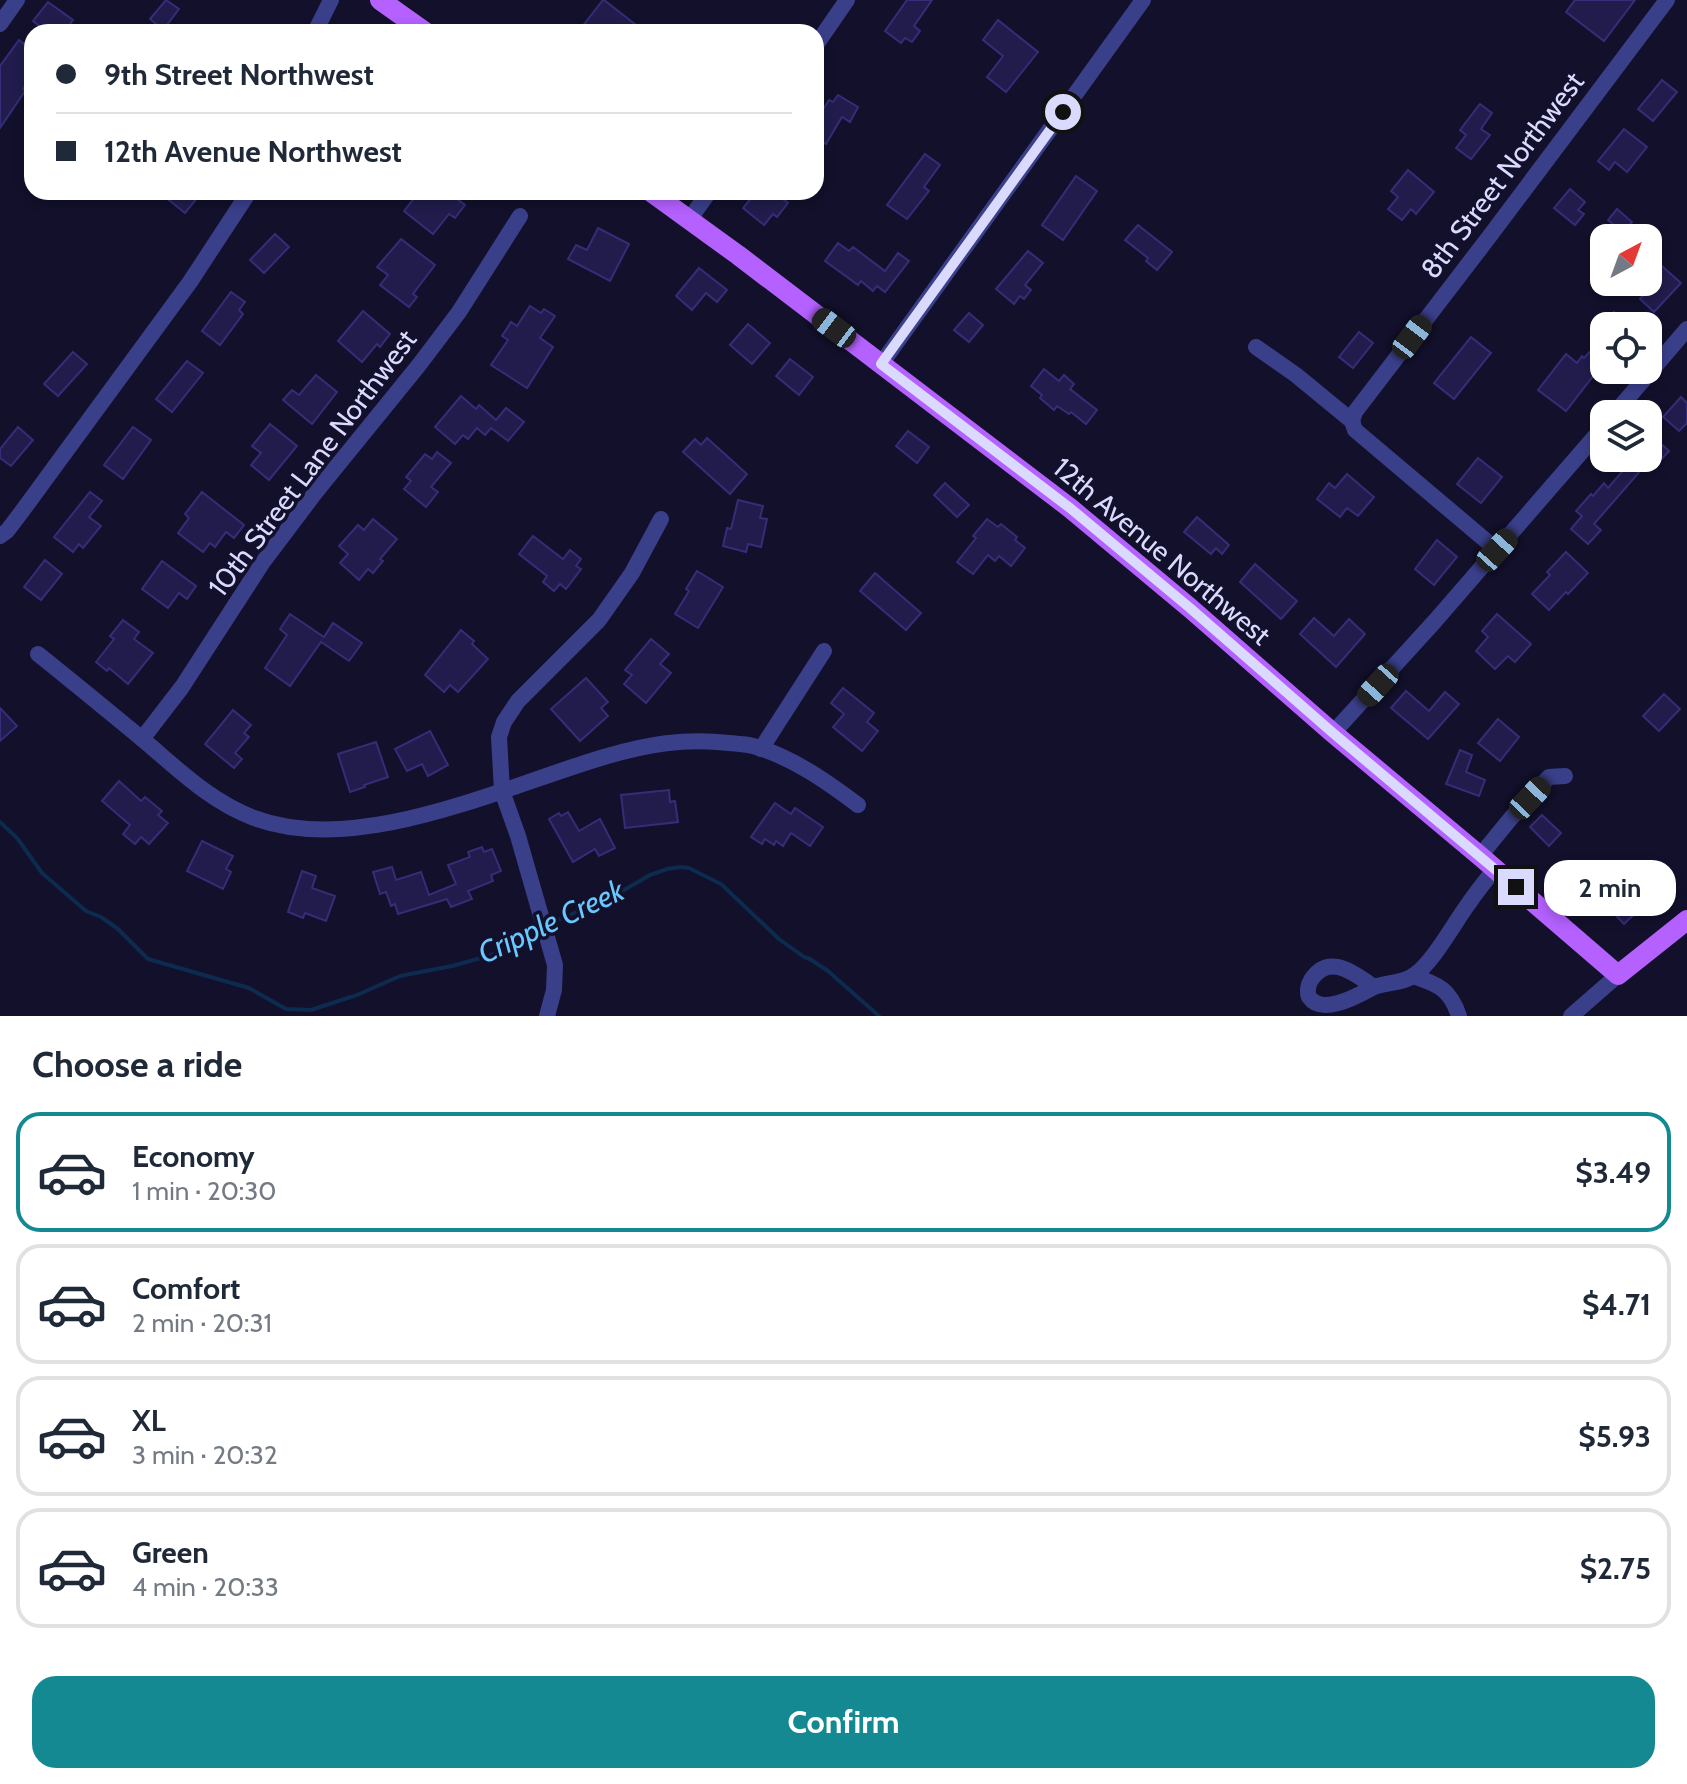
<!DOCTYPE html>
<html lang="en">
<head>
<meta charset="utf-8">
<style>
	body { margin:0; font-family:Cabin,sans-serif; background:#f6f6f7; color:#1f2937; height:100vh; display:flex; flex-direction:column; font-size:30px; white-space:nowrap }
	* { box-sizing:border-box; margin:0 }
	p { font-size:26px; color:#747a83 }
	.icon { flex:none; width:44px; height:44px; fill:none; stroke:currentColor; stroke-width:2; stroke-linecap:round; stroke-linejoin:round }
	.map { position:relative; height:1016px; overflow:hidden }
	.panel { display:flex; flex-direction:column; background:#fff; flex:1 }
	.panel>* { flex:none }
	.hud { position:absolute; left:24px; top:24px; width:800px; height:176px; border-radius:24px; box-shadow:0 4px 12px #0003; display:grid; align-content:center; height:176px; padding:0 32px; background:#fff }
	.needle { width:52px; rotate:41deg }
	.fabs { position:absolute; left:1590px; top:224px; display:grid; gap:16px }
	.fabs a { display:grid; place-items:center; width:72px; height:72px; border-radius:16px; background:#fff; box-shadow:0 4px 12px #0003; font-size:40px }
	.end { position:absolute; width:36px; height:36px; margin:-18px; border:10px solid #dadaff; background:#111; box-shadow:0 0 0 4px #111 }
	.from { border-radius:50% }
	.bubble { position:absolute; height:56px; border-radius:24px; background:#fff; box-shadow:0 4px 12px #0003; font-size:26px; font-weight:800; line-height:56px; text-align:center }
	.car { position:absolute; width:24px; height:48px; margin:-24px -12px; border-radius:10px; box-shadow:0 0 6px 2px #0007; background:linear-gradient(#222 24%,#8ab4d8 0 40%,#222 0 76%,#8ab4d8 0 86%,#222 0) }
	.hud b { display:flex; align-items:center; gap:28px; height:76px; font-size:30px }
	.hud b+b { border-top:2px solid #e0e1e3 }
	.hud i { width:20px; height:20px; background:#1f2937 }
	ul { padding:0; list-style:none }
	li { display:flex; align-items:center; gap:24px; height:120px; margin:0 16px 12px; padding:0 16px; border:4px solid #e0e1e3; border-radius:24px }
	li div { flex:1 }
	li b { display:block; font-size:30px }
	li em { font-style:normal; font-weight:800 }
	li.selected { border-color:#148991 }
	li>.icon { width:72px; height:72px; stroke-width:1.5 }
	h2 { padding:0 32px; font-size:36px; line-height:96px }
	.action { display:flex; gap:16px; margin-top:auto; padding:16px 32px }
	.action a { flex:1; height:92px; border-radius:24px; background:#148991; color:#fff; font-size:32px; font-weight:800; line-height:92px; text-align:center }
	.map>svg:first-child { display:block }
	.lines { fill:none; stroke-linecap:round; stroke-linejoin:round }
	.stream { stroke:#0c2b4e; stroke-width:4 }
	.building { fill:#211c4c; stroke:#342d78; stroke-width:2 }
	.minor { stroke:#3a3f8a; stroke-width:16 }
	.major { stroke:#b461ff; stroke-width:20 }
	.route { stroke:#dadaff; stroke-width:10 }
	.labels { text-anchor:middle; stroke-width:7; stroke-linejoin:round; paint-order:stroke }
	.street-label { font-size:28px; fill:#dadaff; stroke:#12102b }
	.water-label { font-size:30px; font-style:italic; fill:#68c8ff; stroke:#12102b }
</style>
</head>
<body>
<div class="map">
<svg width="1687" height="1016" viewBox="0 0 1687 1016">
	<rect width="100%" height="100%" fill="#12102b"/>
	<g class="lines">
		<g class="stream">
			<polyline points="0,822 17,838 42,873 86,911 101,917 118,929 148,959 249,988 286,1009 311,1010 357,995 400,976 452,966 488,956 510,947 528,935 540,930"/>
			<polyline points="548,927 558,920 612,897 650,875 667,869 681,867 689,868 721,884 779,939 804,957 810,959 828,971 879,1016"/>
		</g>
	</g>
	<g class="building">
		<polygon points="166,0 179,9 163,30 150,19"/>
		<polygon points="603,0 604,0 645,32 578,32"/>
		<polygon points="907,0 932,0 914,26 920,31 912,42 905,38 901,43 885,31"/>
		<polygon points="1575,0 1635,0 1604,41 1566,12"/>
		<polygon points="48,2 73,20 64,32 35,32 39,26 33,21"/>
		<polygon points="998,20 1038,52 1006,92 987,77 1003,56 983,40"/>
		<polygon points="19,40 32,50 32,77 23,89 25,91 0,128 0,66"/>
		<polygon points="1662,80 1677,92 1653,121 1638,109"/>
		<polygon points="838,95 858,107 850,122 842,117 826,144 816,139 816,121 829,100 833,102"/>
		<polygon points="1480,104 1492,113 1481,129 1490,135 1471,159 1456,148 1466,135 1460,130"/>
		<polygon points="1624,129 1647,147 1627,172 1615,162 1609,170 1598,161"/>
		<polygon points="925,154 940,165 924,187 929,191 907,219 887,205"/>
		<polygon points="1408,170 1434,192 1416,214 1411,209 1402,220 1388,209 1398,197 1391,191"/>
		<polygon points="1076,176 1097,191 1063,240 1042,225"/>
		<polygon points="1570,189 1585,202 1578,210 1584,214 1575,225 1554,208"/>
		<polygon points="175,192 202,192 185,213 169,200"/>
		<polygon points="419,192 448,192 465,205 455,218 449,214 433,234 404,211"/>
		<polygon points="756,192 785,192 781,197 788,203 777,217 773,214 764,225 743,208"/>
		<polygon points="1617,209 1632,222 1623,233 1608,220"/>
		<polygon points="1138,225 1172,252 1157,270 1146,261 1148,258 1125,240"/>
		<polygon points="598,228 629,244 610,281 568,259 576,245 587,250"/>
		<polygon points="275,234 289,247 264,273 250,260"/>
		<polygon points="401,239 435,265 413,294 417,297 409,307 380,285 388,275 377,267"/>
		<polygon points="838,243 849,251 853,247 885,271 898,253 909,261 885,292 877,286 873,291 861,281 858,285 825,261"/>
		<polygon points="1028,251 1043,263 1025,285 1031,290 1024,299 1020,296 1014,304 996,289"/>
		<polygon points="1654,259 1681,283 1654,312 1640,299 1645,293 1633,282 1648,282 1648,266"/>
		<polygon points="699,268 727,290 717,302 706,293 692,310 676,296"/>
		<polygon points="231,292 245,302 239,310 243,314 220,345 202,331"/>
		<polygon points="530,306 541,313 544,309 555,316 540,338 553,347 527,388 491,365 508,340 502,336 511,322 517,326"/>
		<polygon points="363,311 390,334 380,347 377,344 362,362 338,341"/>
		<polygon points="1614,312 1630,326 1601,326"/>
		<polygon points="969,313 983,325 969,342 954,330"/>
		<polygon points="748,324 770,343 752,364 730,345"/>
		<polygon points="1359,332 1373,343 1353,368 1339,357"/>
		<polygon points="1471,337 1491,353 1454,399 1434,383"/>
		<polygon points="1604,337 1604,362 1566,411 1538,390 1566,354 1577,363 1582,356 1584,358"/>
		<polygon points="73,352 87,364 58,396 44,384"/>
		<polygon points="790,359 813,377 799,395 776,376"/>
		<polygon points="187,361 203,373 172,412 156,399"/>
		<polygon points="1044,369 1059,381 1064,375 1074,384 1070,389 1097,410 1086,424 1071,412 1069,414 1057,406 1054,410 1040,398 1042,395 1031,386"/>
		<polygon points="316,375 337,392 312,424 283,400 292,390 299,395"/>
		<polygon points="461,396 476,409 479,405 496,420 506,408 524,422 508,441 491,428 485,435 477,428 468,439 463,435 455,444 435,427"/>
		<polygon points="1681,397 1687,403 1687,423 1679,431 1663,417"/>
		<polygon points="270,424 297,446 269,480 251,465 261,453 252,446"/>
		<polygon points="18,427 33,440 11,466 0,458 0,449"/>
		<polygon points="133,427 151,440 123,479 104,465"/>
		<polygon points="908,431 929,447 917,463 896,446"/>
		<polygon points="1648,432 1669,451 1654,467 1648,462 1594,524 1601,530 1588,544 1571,529 1582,516 1576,511 1591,494 1593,496 1604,483 1608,488 1634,458 1648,458"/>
		<polygon points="707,438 747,474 730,494 683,452 695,439 701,445"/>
		<polygon points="437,452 451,463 431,487 438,492 426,507 404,489 411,481 406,477 425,454 432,459"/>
		<polygon points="1478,458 1502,477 1481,503 1457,484"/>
		<polygon points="1347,474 1374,497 1358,516 1347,508 1340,517 1317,499 1329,483 1335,488"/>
		<polygon points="945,483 969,505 957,517 934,495"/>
		<polygon points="90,492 102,501 89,517 101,526 83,548 79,544 73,552 54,537"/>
		<polygon points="202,492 244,525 234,538 226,532 215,547 210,543 203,552 178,533 189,518 185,514"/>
		<polygon points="738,500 763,506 760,518 767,519 761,547 748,544 746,552 723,546 727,528 731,529"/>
		<polygon points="1197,517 1229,545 1222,554 1216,548 1211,554 1184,532"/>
		<polygon points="373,519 397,539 380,559 383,561 373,573 368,569 359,580 340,563 348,554 339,546 358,525 364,530"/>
		<polygon points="987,519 998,527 1001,524 1017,537 1015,540 1025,548 1011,566 999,556 995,561 988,555 973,574 957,562 976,538 973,536"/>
		<polygon points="533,536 563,559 570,550 581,559 576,566 581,569 566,589 560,584 554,591 543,582 547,576 519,554"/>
		<polygon points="1437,540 1457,557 1434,585 1415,569"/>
		<polygon points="1566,552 1588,573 1568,594 1566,592 1549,610 1532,594 1550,575 1547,572"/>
		<polygon points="45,560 62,574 41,600 24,587"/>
		<polygon points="162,561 196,586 187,599 179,593 168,608 142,589"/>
		<polygon points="1255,564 1297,601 1281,619 1240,582"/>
		<polygon points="697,571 723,587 698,628 675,614 689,591 686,589"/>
		<polygon points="875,573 921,613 906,630 860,591"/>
		<polygon points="290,614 324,637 333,623 362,643 349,661 321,642 290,686 265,668 287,635 280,629"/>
		<polygon points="1497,614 1531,644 1515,662 1508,656 1495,669 1476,651 1488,637 1482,631"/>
		<polygon points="1314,618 1334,636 1349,619 1365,634 1336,667 1300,634"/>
		<polygon points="123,620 139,632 134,639 153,653 128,684 109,668 107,671 96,662 114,639 110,636"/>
		<polygon points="461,630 474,641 472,644 488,659 458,692 450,685 444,692 425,675"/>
		<polygon points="651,639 669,654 660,664 671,673 646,703 624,684 632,675 625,670"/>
		<polygon points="586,678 608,702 601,708 608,716 580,741 551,709"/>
		<polygon points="843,688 874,713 867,722 878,731 862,751 833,727 844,714 831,703"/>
		<polygon points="1406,691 1429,711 1445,692 1459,704 1428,739 1391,708"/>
		<polygon points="1664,694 1680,709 1659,731 1643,716"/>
		<polygon points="0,708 17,726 0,741"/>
		<polygon points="233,710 251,725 244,733 249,737 235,753 242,759 234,768 205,744"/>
		<polygon points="1498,719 1519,737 1500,761 1478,743"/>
		<polygon points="430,731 448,765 428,776 422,764 407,771 395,749"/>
		<polygon points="376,742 388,777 364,785 365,787 350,792 338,754"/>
		<polygon points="1460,750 1472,755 1466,772 1485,780 1479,796 1446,784"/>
		<polygon points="119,781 141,801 145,797 162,811 158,815 168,823 149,844 141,837 135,844 123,834 130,825 102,801"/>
		<polygon points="669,790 670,802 675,801 678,822 625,828 621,795"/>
		<polygon points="775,803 791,814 795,808 823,827 810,846 791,833 783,846 776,841 774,845 765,839 762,844 751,837"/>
		<polygon points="568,812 579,831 600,819 615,848 599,856 595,849 573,862 549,819 559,813 561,816"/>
		<polygon points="1542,815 1561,833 1549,846 1530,827"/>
		<polygon points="202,841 233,856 226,869 231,872 223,889 187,871"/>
		<polygon points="482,847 484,852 492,849 501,871 491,875 493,881 468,891 472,899 451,907 447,899 398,914 395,904 391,906 386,892 380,894 373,872 392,867 396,880 421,872 429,895 456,884 448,865 470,857 468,852"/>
		<polygon points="302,871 316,876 312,888 335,896 326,921 305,913 303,918 288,912"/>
		<polygon points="1616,877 1643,906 1624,924 1597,895"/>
	</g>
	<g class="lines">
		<g class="minor">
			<polyline points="0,24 17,0"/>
			<polyline points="315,32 331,0"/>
			<polyline points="816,45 847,0"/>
			<polyline points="689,220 709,192"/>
			<polyline points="1256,347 1296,375 1352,421 1355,430 1497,550"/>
			<polyline points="881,364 1143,0"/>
			<polyline points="1614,414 1687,329"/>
			<polyline points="1352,421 1355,412 1489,237 1667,0"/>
			<polyline points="0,536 7,531 20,514 190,282 249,192"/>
			<path d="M38,654C73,682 107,710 141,738C177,768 209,801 254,818C359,857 502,787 604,757C648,744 684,738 729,743C737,744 746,744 753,746C792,757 826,781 858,805"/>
			<polyline points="1333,733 1435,621 1604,426"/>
			<polyline points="142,739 182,687 263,562 315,493 419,365 459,312 520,216"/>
			<polyline points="761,749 824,651"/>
			<polyline points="1480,856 1511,818 1549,777 1565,776"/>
			<path d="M1413,976C1439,985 1450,989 1459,1016"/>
			<path d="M1374,987C1355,974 1329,952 1311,980C1308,985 1307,992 1309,997C1322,1016 1357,996 1372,988C1385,982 1401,984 1413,976C1433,963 1454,923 1469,903C1477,891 1486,880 1495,869"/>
			<polyline points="547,1016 554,990 555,965 518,836 502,791 499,737 504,722 518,701 599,620 632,573 661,519"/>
			<polyline points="1571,1016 1618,975"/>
		</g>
		<g class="major">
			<polyline points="380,0 425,32"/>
			<polyline points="651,192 738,255 1070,508 1190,608 1333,733 1480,856 1618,975 1687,920"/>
		</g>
	</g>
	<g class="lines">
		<polyline class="route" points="1063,112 881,364 1070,508 1190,608 1333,733 1516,887"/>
	</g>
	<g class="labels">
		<g class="street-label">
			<text transform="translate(1502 175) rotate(-53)" y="10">8th Street Northwest</text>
			<text transform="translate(312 463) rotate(-53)" y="10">10th Street Lane Northwest</text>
			<text transform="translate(1162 551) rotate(40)" y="10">12th Avenue Northwest</text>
		</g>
		<g class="water-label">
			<text transform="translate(551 922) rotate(-25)" y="10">Cripple Creek</text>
		</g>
	</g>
</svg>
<div class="fabs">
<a><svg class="needle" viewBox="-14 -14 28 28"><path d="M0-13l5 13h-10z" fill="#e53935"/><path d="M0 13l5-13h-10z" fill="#747a83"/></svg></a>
<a><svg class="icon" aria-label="locate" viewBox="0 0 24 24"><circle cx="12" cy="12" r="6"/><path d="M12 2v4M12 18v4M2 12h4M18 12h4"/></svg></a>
<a><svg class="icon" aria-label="layers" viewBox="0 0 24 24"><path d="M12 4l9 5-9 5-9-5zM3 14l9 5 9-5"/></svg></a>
</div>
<i class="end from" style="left:1063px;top:112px"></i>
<i class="end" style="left:1516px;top:887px"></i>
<div class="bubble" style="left:1544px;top:860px;width:132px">2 min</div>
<i class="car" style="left:834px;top:328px;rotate:307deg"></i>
<i class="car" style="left:1412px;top:337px;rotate:37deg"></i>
<i class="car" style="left:1497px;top:550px;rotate:42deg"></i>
<i class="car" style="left:1378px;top:685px;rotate:222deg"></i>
<i class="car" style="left:1530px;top:798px;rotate:43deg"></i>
<div class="hud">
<b><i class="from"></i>9th Street Northwest</b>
<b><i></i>12th Avenue Northwest</b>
</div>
</div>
<section class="panel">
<h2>Choose a ride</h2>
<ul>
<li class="selected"><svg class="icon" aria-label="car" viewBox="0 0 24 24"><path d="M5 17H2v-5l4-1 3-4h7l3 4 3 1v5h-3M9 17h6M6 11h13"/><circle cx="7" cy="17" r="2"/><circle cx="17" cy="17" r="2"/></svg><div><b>Economy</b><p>1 min · 20:30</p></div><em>$3.49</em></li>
<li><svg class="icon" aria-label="car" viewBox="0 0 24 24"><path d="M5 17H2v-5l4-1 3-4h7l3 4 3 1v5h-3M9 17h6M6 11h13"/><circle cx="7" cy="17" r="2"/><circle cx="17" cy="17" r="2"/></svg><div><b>Comfort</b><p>2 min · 20:31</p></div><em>$4.71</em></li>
<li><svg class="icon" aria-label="car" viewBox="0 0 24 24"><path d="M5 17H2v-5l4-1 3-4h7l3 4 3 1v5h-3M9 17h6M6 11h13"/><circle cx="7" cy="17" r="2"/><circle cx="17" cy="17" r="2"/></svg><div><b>XL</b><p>3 min · 20:32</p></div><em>$5.93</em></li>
<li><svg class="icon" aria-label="car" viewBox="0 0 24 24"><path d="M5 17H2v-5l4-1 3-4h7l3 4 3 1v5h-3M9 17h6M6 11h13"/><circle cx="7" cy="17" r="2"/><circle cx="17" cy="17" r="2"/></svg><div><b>Green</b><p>4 min · 20:33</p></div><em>$2.75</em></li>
</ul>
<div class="action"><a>Confirm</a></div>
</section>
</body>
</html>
